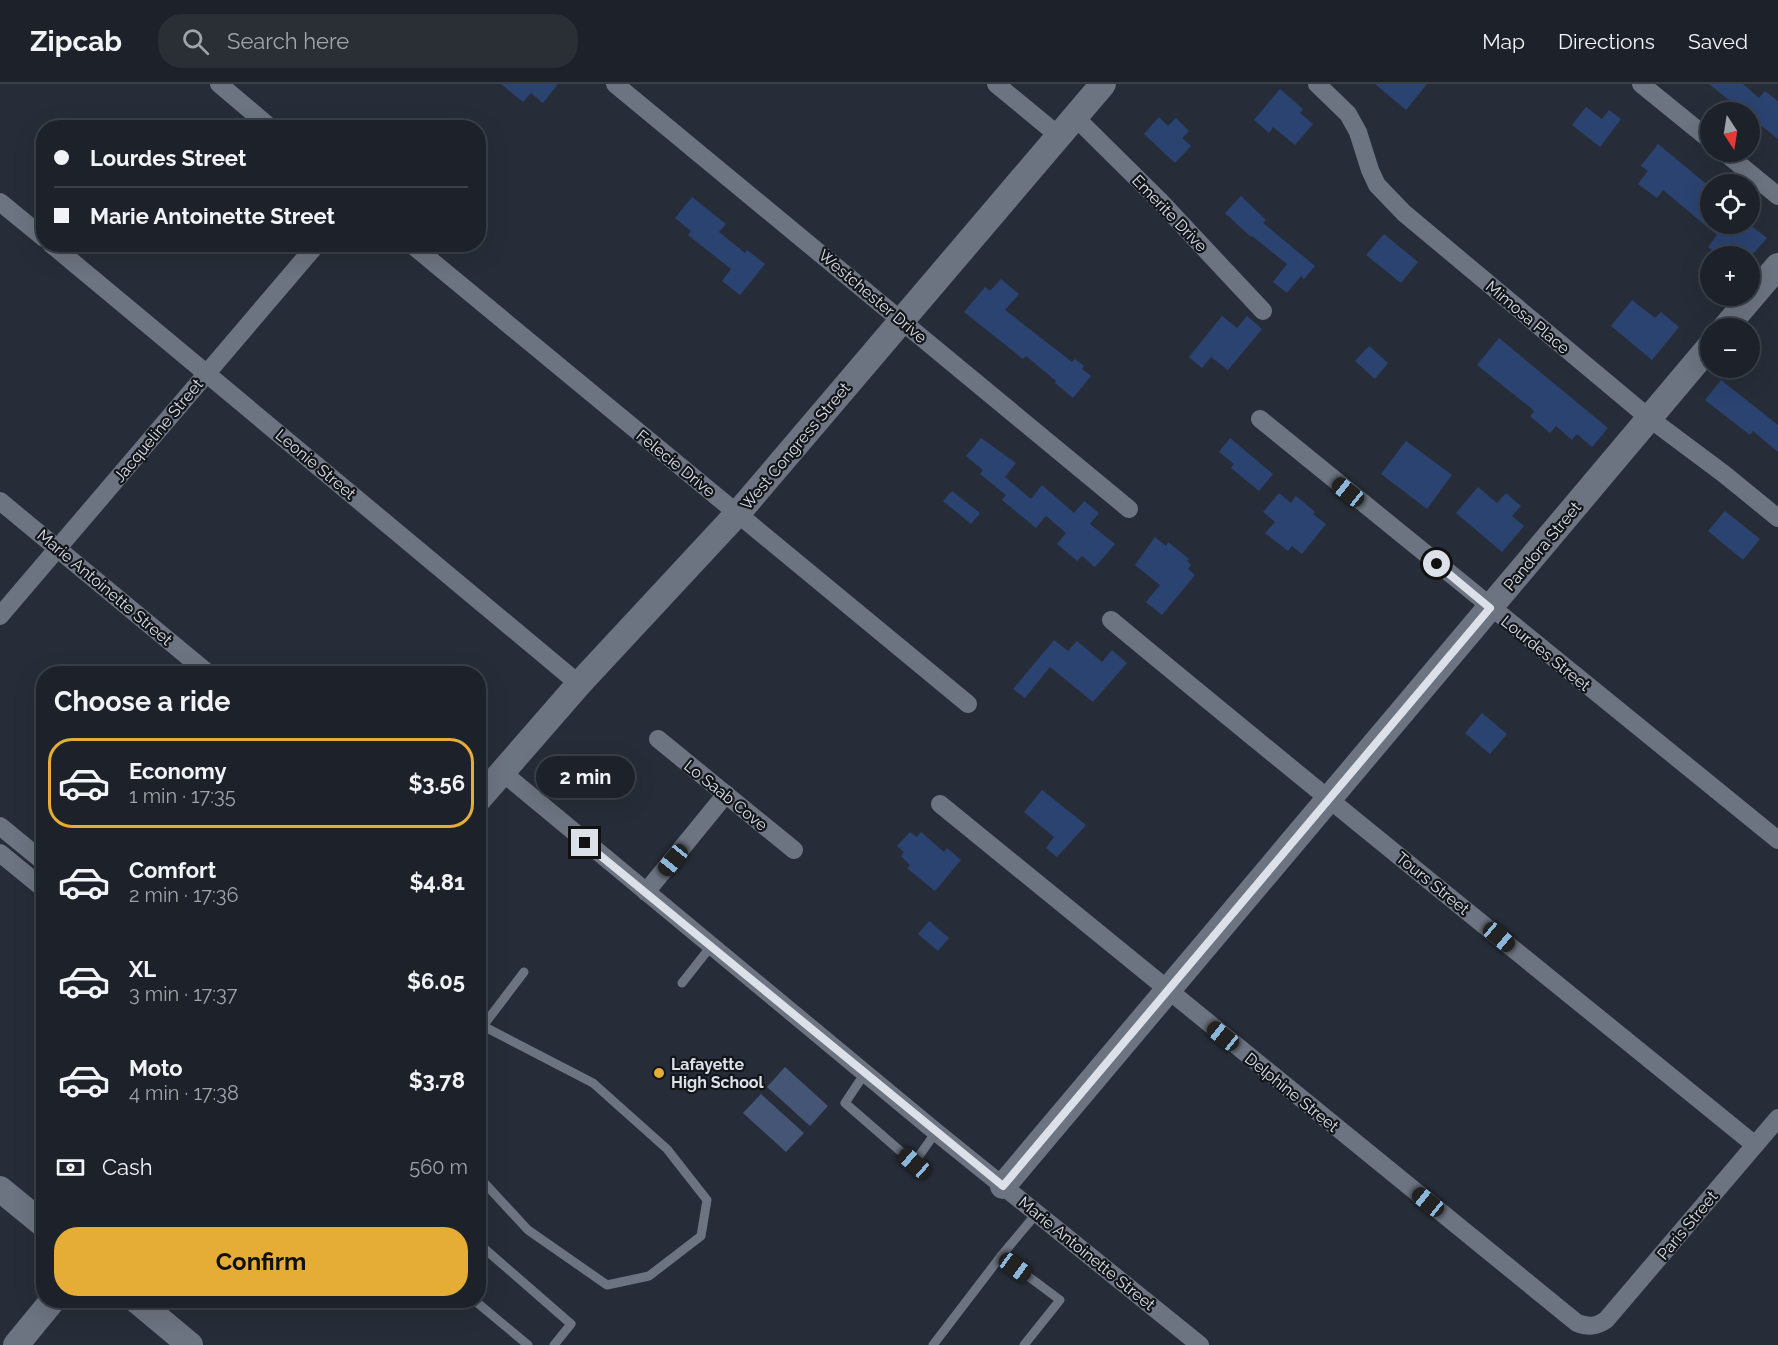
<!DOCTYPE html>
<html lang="en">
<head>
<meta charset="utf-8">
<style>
	body { margin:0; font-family:Raleway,sans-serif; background:#2a2f36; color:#f1f3f6; height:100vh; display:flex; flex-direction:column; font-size:22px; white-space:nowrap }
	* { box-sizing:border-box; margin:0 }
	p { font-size:20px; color:#a0a4a8 }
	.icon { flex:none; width:33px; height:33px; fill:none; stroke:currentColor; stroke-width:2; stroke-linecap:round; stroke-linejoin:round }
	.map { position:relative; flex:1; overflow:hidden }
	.drawer { position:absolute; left:36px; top:582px; width:450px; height:642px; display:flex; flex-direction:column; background:#1d222a; border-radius:24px; box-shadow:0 6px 24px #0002,0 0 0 2px #3b3f47 }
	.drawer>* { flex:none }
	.top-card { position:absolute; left:36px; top:36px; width:450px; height:132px; border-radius:24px; box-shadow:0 6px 24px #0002,0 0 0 2px #3b3f47; display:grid; align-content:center; height:132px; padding:0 18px; background:#1d222a }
	.needle { width:39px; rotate:168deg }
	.controls { position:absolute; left:1700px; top:18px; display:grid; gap:12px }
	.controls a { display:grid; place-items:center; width:60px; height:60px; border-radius:50%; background:#1d222a; box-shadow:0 6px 24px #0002,0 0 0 2px #3b3f47; font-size:30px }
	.end { position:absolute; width:27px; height:27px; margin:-14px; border:8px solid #dce0e8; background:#111; box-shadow:0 0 0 3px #111 }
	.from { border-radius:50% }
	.bubble { position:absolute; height:42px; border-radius:21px; background:#1d222a; box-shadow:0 6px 24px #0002,0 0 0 2px #3b3f47; font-size:20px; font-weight:700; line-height:42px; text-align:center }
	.car { position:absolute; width:18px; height:36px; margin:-18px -9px; border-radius:8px; box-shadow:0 0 4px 2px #0007; background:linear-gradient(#222 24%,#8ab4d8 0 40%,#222 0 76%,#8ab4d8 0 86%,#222 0) }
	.top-card b { display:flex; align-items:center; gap:21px; height:57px; font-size:22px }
	.top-card b+b { border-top:2px solid #3b3f47 }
	.top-card i { width:15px; height:15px; background:#f1f3f6 }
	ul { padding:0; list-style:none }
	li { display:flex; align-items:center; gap:18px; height:90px; margin:0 12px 9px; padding:0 6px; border:3px solid transparent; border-radius:24px }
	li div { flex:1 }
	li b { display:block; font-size:22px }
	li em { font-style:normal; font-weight:700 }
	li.current { border-color:#e5ad35 }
	li>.icon { width:54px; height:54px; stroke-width:1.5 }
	h2 { padding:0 18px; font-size:27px; line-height:72px }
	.pay { display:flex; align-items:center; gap:15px; height:66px; padding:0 18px; font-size:22px }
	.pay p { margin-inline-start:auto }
	.cta { display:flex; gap:12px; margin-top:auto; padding:12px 18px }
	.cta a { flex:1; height:69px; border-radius:24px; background:#e5ad35; color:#111; font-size:24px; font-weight:700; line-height:69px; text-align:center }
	header { display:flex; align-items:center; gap:36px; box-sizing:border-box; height:84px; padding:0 30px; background:#1d222a; border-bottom:2px solid #3b3f47 }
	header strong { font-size:28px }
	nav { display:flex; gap:33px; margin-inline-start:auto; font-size:21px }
	.search { width:420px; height:54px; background:#2a2f36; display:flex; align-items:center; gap:15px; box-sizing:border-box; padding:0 21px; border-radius:24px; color:#a0a4a8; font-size:22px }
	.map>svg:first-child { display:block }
	.green { fill:#445575 }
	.building { fill:#2b4371 }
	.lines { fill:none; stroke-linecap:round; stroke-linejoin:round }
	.lane { stroke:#6c7481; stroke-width:9 }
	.street { stroke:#6c7481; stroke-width:18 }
	.secondary { stroke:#6c7481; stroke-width:26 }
	.route { stroke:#dce0e8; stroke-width:8 }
	.poi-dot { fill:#e5ad35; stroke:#12151a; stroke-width:2 }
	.labels { text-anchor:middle; stroke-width:4.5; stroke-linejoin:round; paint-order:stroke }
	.street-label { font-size:16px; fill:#dce0e8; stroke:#12151a }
	.poi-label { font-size:16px; font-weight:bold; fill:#dce0e8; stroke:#12151a; text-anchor:start }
</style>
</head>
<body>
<header>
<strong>Zipcab</strong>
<div class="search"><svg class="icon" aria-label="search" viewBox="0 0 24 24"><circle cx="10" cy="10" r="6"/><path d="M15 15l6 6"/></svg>Search here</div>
<nav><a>Map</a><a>Directions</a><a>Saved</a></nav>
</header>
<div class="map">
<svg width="1778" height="1261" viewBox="0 0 1778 1261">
	<rect width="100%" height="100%" fill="#272d38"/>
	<g class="green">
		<polygon points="785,983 828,1022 810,1042 767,1003"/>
		<polygon points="761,1010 804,1049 786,1068 743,1029"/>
	</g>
	<g class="building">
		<polygon points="501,0 558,0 543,19 531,9 523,18"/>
		<polygon points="1375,0 1427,0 1406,26"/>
		<polygon points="1709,0 1743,0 1759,14 1765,7 1778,17 1778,55 1749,32 1749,28 1744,28"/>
		<polygon points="1280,5 1303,25 1300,29 1313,40 1295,61 1273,43 1269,49 1254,36"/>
		<polygon points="1586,23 1602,35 1609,26 1621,35 1600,63 1572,41"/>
		<polygon points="1159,33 1168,42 1176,34 1189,47 1182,54 1191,62 1175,79 1144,50"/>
		<polygon points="1658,60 1710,103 1710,140 1749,140 1767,154 1751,172 1720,172 1708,163 1717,151 1663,106 1657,114 1638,100 1648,87 1641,82"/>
		<polygon points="1241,112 1266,136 1263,139 1315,182 1304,195 1301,192 1287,209 1273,198 1287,180 1252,152 1251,153 1225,129"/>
		<polygon points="692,113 726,140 719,148 745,169 747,166 765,180 740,211 722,197 731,185 688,151 691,147 675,134"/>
		<polygon points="1384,150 1418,178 1401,199 1366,171"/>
		<polygon points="1001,195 1019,210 1005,226 1072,278 1075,275 1084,282 1082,285 1091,292 1073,314 1055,299 1056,297 1026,272 1023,275 964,228 985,203 990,207"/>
		<polygon points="1632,216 1655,234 1661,228 1679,243 1652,276 1611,242"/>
		<polygon points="1222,232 1237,244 1247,232 1262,245 1228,286 1211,273 1202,284 1189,273"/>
		<polygon points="1499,254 1608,344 1592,363 1577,350 1572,356 1556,342 1550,349 1530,332 1534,328 1532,325 1477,281"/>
		<polygon points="1369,262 1388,279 1375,295 1355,277"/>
		<polygon points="1721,296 1778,341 1778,368 1753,347 1750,351 1705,316"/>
		<polygon points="981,354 1016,379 1005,393 1031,415 1042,401 1074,429 1084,417 1099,429 1090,440 1115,460 1095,483 1082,472 1077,477 1057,460 1066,449 1046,432 1036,444 1002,416 1006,411 980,390 983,386 966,372"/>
		<polygon points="1230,354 1273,390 1259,407 1231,384 1234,380 1219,368"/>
		<polygon points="1406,357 1452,391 1427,425 1381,390"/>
		<polygon points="1478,403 1497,419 1506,409 1521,422 1512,432 1524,442 1502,468 1456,429"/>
		<polygon points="952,407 980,429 971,440 943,417"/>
		<polygon points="1279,409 1291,419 1296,412 1315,428 1313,430 1326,440 1302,470 1292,462 1288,467 1265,449 1275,438 1263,428"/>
		<polygon points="1725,427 1760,455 1743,476 1708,447"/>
		<polygon points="1155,453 1166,462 1168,458 1189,475 1187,477 1191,481 1188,485 1195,491 1162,531 1146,518 1160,501 1135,481"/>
		<polygon points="1054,556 1068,567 1077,557 1102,578 1112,566 1127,579 1093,618 1050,583 1025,614 1013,605"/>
		<polygon points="1482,629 1507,650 1490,670 1465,649"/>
		<polygon points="1042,706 1086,741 1057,773 1046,764 1054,753 1024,728"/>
		<polygon points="910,748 917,753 921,748 944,768 947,764 961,776 935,807 907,784 910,781 901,772 904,768 897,762"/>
		<polygon points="929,837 949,854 938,867 918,850"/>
	</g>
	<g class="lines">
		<g class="lane">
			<polyline points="682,899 712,861"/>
			<polyline points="478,940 483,942 524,888"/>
			<polyline points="865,989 845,1019 914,1079 936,1048"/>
			<polyline points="478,1092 528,1146 607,1201 649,1192 701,1152 707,1116 667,1065 593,999 483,942"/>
			<polyline points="478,1159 571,1240 554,1261"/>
			<polyline points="474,1216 528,1261"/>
			<polyline points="933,1261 1001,1172"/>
			<polyline points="1024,1261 1060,1216 1001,1172 1037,1129"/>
		</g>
		<g class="street">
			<polyline points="219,0 271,44"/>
			<polyline points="615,0 1129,425"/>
			<polyline points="996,0 1059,52"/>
			<polyline points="1317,0 1348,30 1358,48 1370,86 1377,101 1404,129 1649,334 1724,390 1778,434"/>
			<polyline points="1641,0 1710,56"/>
			<polyline points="1075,33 1160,117 1263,227"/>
			<polyline points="1724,68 1778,112"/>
			<polyline points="0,118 44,154"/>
			<polyline points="51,160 579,600"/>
			<polyline points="411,160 968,620"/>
			<polyline points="1260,335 1778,756"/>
			<polyline points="0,417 209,590"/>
			<polyline points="0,532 317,160"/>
			<path d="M1111,536C1324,713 1540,886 1755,1061"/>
			<polyline points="658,655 794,766"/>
			<polyline points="502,688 936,1048 1200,1261"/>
			<path d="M940,720L1577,1239C1588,1243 1596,1243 1606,1236L1778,1034"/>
			<polyline points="0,742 44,778"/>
			<polyline points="0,769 44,805"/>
			<polyline points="646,808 726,710"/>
		</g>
		<g class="secondary">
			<polyline points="1725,244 1778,182"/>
			<polyline points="478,716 579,600 738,429 1103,0"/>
			<polyline points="1003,1102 1710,262"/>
			<polyline points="0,1105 44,1141"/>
			<polyline points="136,1216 190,1261"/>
			<polyline points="16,1261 53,1216"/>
		</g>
	</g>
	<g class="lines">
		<polyline class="route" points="585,759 1003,1102 1490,524 1437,480"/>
	</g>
	<circle class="poi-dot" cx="659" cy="989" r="6"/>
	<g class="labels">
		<g class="street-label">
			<text transform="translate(1170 129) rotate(46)" y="6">Emerite Drive</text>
			<text transform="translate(873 212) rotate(40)" y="6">Westchester Drive</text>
			<text transform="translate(1528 233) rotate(40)" y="6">Mimosa Place</text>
			<text transform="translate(158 346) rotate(-50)" y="6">Jacqueline Street</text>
			<text transform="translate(795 362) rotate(-50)" y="6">West Congress Street</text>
			<text transform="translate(676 379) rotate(39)" y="6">Felecie Drive</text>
			<text transform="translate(316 380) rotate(40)" y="6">Leonie Street</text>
			<text transform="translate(1542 462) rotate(-50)" y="6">Pandora Street</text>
			<text transform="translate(105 503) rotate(40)" y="6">Marie Antoinette Street</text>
			<text transform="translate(1546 569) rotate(39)" y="6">Lourdes Street</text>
			<text transform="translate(726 711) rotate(39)" y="6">Lo Saab Cove</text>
			<text transform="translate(1433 799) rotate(39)" y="6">Tours Street</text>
			<text transform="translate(1292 1008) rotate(39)" y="6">Delphine Street</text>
			<text transform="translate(1687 1141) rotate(-50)" y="6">Paris Street</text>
			<text transform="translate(1087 1169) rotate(39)" y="6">Marie Antoinette Street</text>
		</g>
		<g class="poi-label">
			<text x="671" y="986">Lafayette<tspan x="671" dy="18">High School</tspan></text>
		</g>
	</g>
</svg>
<div class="controls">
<a><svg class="needle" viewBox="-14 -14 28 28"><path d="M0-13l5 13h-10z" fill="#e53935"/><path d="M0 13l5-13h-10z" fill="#a0a4a8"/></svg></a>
<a><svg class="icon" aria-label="locate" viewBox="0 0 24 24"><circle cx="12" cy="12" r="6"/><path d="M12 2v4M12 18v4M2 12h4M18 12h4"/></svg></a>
<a>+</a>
<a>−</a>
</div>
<i class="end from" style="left:1437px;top:480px"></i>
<i class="end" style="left:585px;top:759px"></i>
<div class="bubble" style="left:536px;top:672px;width:99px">2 min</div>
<i class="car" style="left:1348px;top:408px;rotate:309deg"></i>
<i class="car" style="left:673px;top:776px;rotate:219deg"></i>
<i class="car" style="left:1499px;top:853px;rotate:130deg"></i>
<i class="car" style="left:1223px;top:952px;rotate:309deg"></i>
<i class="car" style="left:914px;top:1079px;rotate:311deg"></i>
<i class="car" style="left:1428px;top:1118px;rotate:309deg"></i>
<i class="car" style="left:1015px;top:1183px;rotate:126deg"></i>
<div class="top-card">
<b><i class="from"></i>Lourdes Street</b>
<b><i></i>Marie Antoinette Street</b>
</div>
<section class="drawer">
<h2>Choose a ride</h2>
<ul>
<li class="current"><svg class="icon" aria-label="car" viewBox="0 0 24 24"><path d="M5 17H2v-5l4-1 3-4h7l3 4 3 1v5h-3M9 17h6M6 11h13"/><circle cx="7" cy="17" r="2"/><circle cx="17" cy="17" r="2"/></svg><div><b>Economy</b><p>1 min · 17:35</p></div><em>$3.56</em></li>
<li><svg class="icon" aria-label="car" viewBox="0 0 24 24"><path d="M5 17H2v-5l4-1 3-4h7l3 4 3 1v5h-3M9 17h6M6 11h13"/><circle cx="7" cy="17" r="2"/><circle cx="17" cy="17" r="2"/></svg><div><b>Comfort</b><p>2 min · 17:36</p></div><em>$4.81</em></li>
<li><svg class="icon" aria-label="car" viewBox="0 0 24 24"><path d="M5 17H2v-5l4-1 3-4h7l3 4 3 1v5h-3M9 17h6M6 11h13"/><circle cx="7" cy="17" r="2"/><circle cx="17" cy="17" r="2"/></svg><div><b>XL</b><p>3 min · 17:37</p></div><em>$6.05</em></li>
<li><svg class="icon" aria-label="car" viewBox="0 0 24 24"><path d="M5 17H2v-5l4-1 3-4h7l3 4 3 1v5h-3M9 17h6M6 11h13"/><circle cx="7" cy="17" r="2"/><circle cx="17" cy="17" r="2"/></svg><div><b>Moto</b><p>4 min · 17:38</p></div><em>$3.78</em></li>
</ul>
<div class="pay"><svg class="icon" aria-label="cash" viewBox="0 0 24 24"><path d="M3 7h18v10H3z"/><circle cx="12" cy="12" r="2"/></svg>Cash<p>560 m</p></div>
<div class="cta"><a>Confirm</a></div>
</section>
</div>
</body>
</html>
